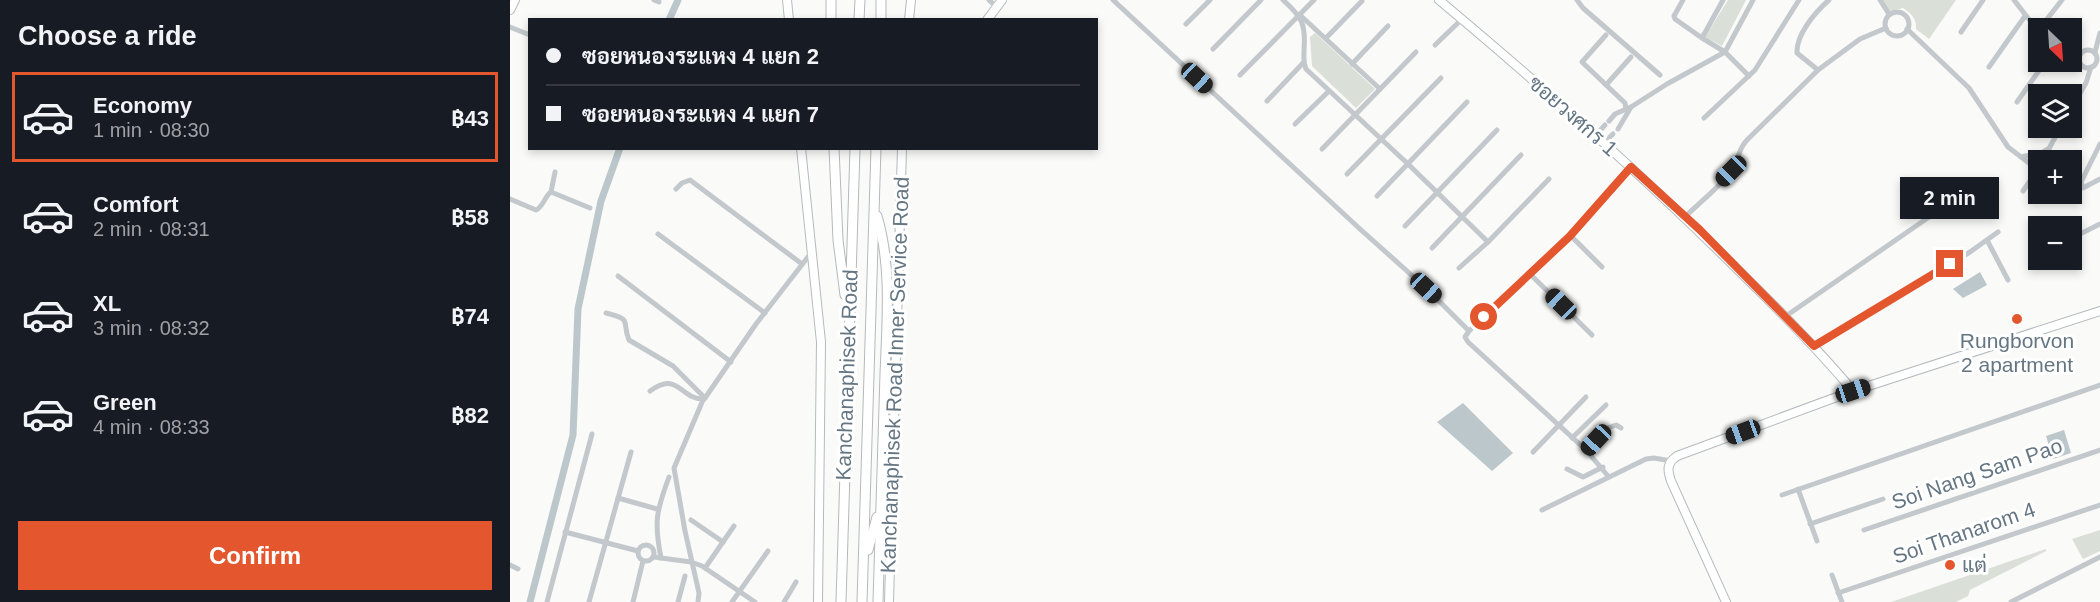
<!DOCTYPE html>
<html lang="en">
<head>
<meta charset="utf-8">
<style>
	body { margin:0; font-family:Arial,Sarabun,sans-serif; background:#242831; color:#f1f3f6; height:100vh; display:flex; flex-direction:column; font-size:22px; white-space:nowrap }
	* { box-sizing:border-box; margin:0 }
	p { font-size:20px; color:#9ea1a6 }
	.icon { flex:none; width:33px; height:33px; fill:none; stroke:currentColor; stroke-width:2; stroke-linecap:round; stroke-linejoin:round }
	.map { position:relative; flex:1; overflow:hidden }
	.drawer { display:flex; flex-direction:column; background:#171b24; width:510px }
	.drawer>* { flex:none }
	.guide { position:absolute; left:18px; top:18px; width:570px; height:132px; border-radius:0px; box-shadow:0 3px 9px #0003; display:grid; align-content:center; height:132px; padding:0 18px; background:#171b24 }
	.needle { width:39px; rotate:155deg }
	.fabs { position:absolute; left:1518px; top:18px; display:grid; gap:12px }
	.fabs a { display:grid; place-items:center; width:54px; height:54px; border-radius:0px; background:#171b24; box-shadow:0 3px 9px #0003; font-size:30px }
	.end { position:absolute; width:27px; height:27px; margin:-14px; border:8px solid #e4572e; background:#fff; box-shadow:0 0 0 3px #fff }
	.from { border-radius:50% }
	.bubble { position:absolute; height:42px; border-radius:0px; background:#171b24; box-shadow:0 3px 9px #0003; font-size:20px; font-weight:700; line-height:42px; text-align:center }
	.car { position:absolute; width:18px; height:36px; margin:-18px -9px; border-radius:8px; box-shadow:0 0 4px 2px #0007; background:linear-gradient(#222 24%,#8ab4d8 0 40%,#222 0 76%,#8ab4d8 0 86%,#222 0) }
	.guide b { display:flex; align-items:center; gap:21px; height:57px; font-size:22px }
	.guide b+b { border-top:2px solid #363941 }
	.guide i { width:15px; height:15px; background:#f1f3f6 }
	ul { padding:0; list-style:none }
	li { display:flex; align-items:center; gap:18px; height:90px; margin:0 12px 9px; padding:0 6px; border:3px solid transparent; border-radius:0px }
	li div { flex:1 }
	li b { display:block; font-size:22px }
	li em { font-style:normal; font-weight:700 }
	li.on { border-color:#e4572e }
	li>.icon { width:54px; height:54px; stroke-width:1.5 }
	h2 { padding:0 18px; font-size:27px; line-height:72px }
	.action { display:flex; gap:12px; margin-top:auto; padding:12px 18px }
	.action a { flex:1; height:69px; border-radius:0px; background:#e4572e; color:#fff; font-size:24px; font-weight:700; line-height:69px; text-align:center }
	main { display:flex; flex:1; min-height:0 }
	.map>svg:first-child { display:block }
	.green { fill:#dadfd7 }
	.water { fill:#bbc7cb }
	.lines { fill:none; stroke-linecap:round; stroke-linejoin:round }
	.canal { stroke:#bbc7cb; stroke-width:7 }
	.secondary-casing { stroke:#b3babf; stroke-width:10 }
	.highway-casing { stroke:#b4b9bd; stroke-width:11 }
	.street { stroke:#c3c8cc; stroke-width:5 }
	.secondary { stroke:#fff; stroke-width:8 }
	.highway { stroke:#fff; stroke-width:9 }
	.route { stroke:#e4572e; stroke-width:8 }
	.poi-dot { fill:#e4572e; stroke:#fff; stroke-width:2 }
	.labels { text-anchor:middle; stroke-width:6; stroke-linejoin:round; paint-order:stroke }
	.street-label { font-size:21px; fill:#657683; stroke:#fff }
	.poi-label { font-size:21px; fill:#657683; stroke:#fff }
</style>
</head>
<body>
<main>
<section class="drawer">
<h2>Choose a ride</h2>
<ul>
<li class="on"><svg class="icon" aria-label="car" viewBox="0 0 24 24"><path d="M5 17H2v-5l4-1 3-4h7l3 4 3 1v5h-3M9 17h6M6 11h13"/><circle cx="7" cy="17" r="2"/><circle cx="17" cy="17" r="2"/></svg><div><b>Economy</b><p>1 min · 08:30</p></div><em>฿43</em></li>
<li><svg class="icon" aria-label="car" viewBox="0 0 24 24"><path d="M5 17H2v-5l4-1 3-4h7l3 4 3 1v5h-3M9 17h6M6 11h13"/><circle cx="7" cy="17" r="2"/><circle cx="17" cy="17" r="2"/></svg><div><b>Comfort</b><p>2 min · 08:31</p></div><em>฿58</em></li>
<li><svg class="icon" aria-label="car" viewBox="0 0 24 24"><path d="M5 17H2v-5l4-1 3-4h7l3 4 3 1v5h-3M9 17h6M6 11h13"/><circle cx="7" cy="17" r="2"/><circle cx="17" cy="17" r="2"/></svg><div><b>XL</b><p>3 min · 08:32</p></div><em>฿74</em></li>
<li><svg class="icon" aria-label="car" viewBox="0 0 24 24"><path d="M5 17H2v-5l4-1 3-4h7l3 4 3 1v5h-3M9 17h6M6 11h13"/><circle cx="7" cy="17" r="2"/><circle cx="17" cy="17" r="2"/></svg><div><b>Green</b><p>4 min · 08:33</p></div><em>฿82</em></li>
</ul>
<div class="action"><a>Confirm</a></div>
</section>
<div class="map">
<svg width="1590" height="602" viewBox="0 0 1590 602">
	<rect width="100%" height="100%" fill="#fafaf8"/>
	<g class="green">
		<polygon points="1218,0 1236,0 1212,46 1195,37"/>
		<path d="M1368,0H1446L1419,39L1406,29C1407,19 1401,13 1393,8L1376,12Z"/>
		<polygon points="805,33 865,89 846,108 802,66 800,37"/>
		<polygon points="1590,530 1590,551 1573,559 1562,539"/>
		<polygon points="1536,549 1536,551 1460,590 1458,596 1446,602 1381,602"/>
	</g>
	<g class="water">
		<polygon points="1470,272 1477,285 1453,298 1443,289"/>
		<polygon points="953,403 1003,453 982,471 927,422"/>
		<polygon points="1554,430 1561,453 1543,459 1536,436"/>
	</g>
	<g class="lines">
		<g class="canal">
			<polyline points="159,20 168,0"/>
			<polyline points="20,602 63,435 68,309 91,201 110,148"/>
		</g>
		<g class="secondary-casing">
			<g id="secondary">
				<polyline points="277,0 279,20"/>
				<path d="M929,0C1033,87 1134,176 1230,272C1269,310 1308,349 1343,391"/>
				<polyline points="0,10 5,0"/>
				<polyline points="399,20 401,0"/>
				<polyline points="477,20 492,0"/>
				<polyline points="291,148 311,342 308,602"/>
				<polyline points="379,602 392,148"/>
				<path d="M1216,602L1161,481C1157,469 1157,463 1167,456L1343,391L1590,311"/>
			</g>
		</g>
		<g class="highway-casing">
			<g id="highway">
				<polyline points="321,20 321,0"/>
				<polyline points="349,20 350,0"/>
				<polyline points="371,20 371,0"/>
				<polyline points="324,148 328,240 335,295"/>
				<path d="M367,216C382,266 377,322 375,374C373,450 371,526 368,602"/>
				<polyline points="358,550 367,517"/>
				<polyline points="331,602 345,148"/>
				<polyline points="352,602 366,148"/>
			</g>
		</g>
		<g class="street">
			<polyline points="144,0 149,2"/>
			<polyline points="479,0 487,7"/>
			<polyline points="603,0 850,229 916,288 959,331"/>
			<path d="M773,0C792,17 796,24 794,50C794,58 793,62 796,69L898,164L978,242"/>
			<polyline points="1067,0 1073,8 1150,75"/>
			<polyline points="1173,0 1164,16 1165,19 1192,38"/>
			<polyline points="1213,0 1192,38 1215,52 1239,76"/>
			<polyline points="1370,0 1379,14"/>
			<polyline points="1504,0 1528,31"/>
			<circle cx="1387" cy="24" r="12"/>
			<polyline points="791,16 870,89"/>
			<polyline points="676,24 700,0"/>
			<polyline points="0,27 20,35"/>
			<polyline points="1530,28 1552,0"/>
			<polyline points="1397,29 1459,88 1498,147 1528,170"/>
			<polyline points="1451,32 1473,0"/>
			<polyline points="1096,35 1072,62 1115,103 1116,109"/>
			<polyline points="816,38 852,1"/>
			<polyline points="925,45 952,19"/>
			<polyline points="703,49 751,0"/>
			<circle cx="1578" cy="59" r="9"/>
			<polyline points="1585,52 1590,33"/>
			<polyline points="1562,55 1569,57 1570,55"/>
			<polyline points="842,64 878,26"/>
			<polyline points="1479,67 1515,16"/>
			<path d="M1308,70L1287,53C1286,35 1305,12 1319,0"/>
			<polyline points="730,75 804,0"/>
			<polyline points="1096,85 1121,57"/>
			<polyline points="757,101 793,63"/>
			<polyline points="1507,102 1535,62"/>
			<polyline points="1562,107 1576,83 1581,67"/>
			<polyline points="1194,118 1245,70 1289,0"/>
			<polyline points="1099,121 1105,114 1121,107 1157,84 1215,52 1243,0"/>
			<polyline points="785,124 819,91"/>
			<polyline points="1108,129 1121,107"/>
			<polyline points="1086,135 1095,125"/>
			<polyline points="1095,142 1103,134"/>
			<polyline points="1590,144 1571,182 1573,188 1590,179"/>
			<polyline points="812,149 906,52"/>
			<polyline points="1511,157 1531,153 1538,149"/>
			<polyline points="1533,160 1550,128"/>
			<polyline points="837,174 931,78"/>
			<polyline points="166,189 172,183 180,180 292,264"/>
			<polyline points="1513,191 1528,169"/>
			<polyline points="41,192 45,172"/>
			<polyline points="867,196 957,102"/>
			<path d="M0,199L26,210C34,206 34,197 41,192L80,208"/>
			<path d="M1175,217C1190,202 1210,187 1223,169C1230,159 1226,152 1237,140L1308,70L1350,39L1376,28"/>
			<polyline points="895,226 987,130"/>
			<polyline points="148,234 255,313"/>
			<polyline points="1060,235 1092,267"/>
			<polyline points="1562,238 1590,224"/>
			<polyline points="1477,240 1498,280"/>
			<polyline points="922,248 1011,155"/>
			<polyline points="949,268 978,242 1039,179"/>
			<polyline points="1020,274 1082,335"/>
			<polyline points="108,276 221,362"/>
			<path d="M96,313C124,320 111,321 119,340L163,366L195,398L246,324L301,253"/>
			<polyline points="1276,316 1445,199"/>
			<polyline points="1304,346 1460,252 1488,232"/>
			<path d="M140,391C169,370 170,400 194,399"/>
			<polyline points="1062,438 1096,405"/>
			<polyline points="1076,450 1095,429 1106,425 1111,428"/>
			<polyline points="1023,452 1076,397"/>
			<polyline points="1057,469 1073,477 1093,467"/>
			<polyline points="1098,476 1076,450 958,342 955,337 959,331 1060,235 1121,167"/>
			<polyline points="1288,489 1307,541"/>
			<polyline points="1272,495 1590,385"/>
			<polyline points="108,498 147,509"/>
			<polyline points="1032,510 1136,459 1144,458 1161,461"/>
			<polyline points="181,520 213,542"/>
			<polyline points="1300,524 1373,499"/>
			<polyline points="1354,530 1590,450"/>
			<polyline points="55,532 128,551"/>
			<circle cx="136" cy="553" r="8"/>
			<polyline points="144,557 181,562 192,566 245,602"/>
			<path d="M151,558C144,522 146,512 159,477"/>
			<polyline points="0,565 8,569"/>
			<polyline points="195,568 224,526"/>
			<polyline points="1322,575 1332,602"/>
			<polyline points="1328,593 1590,505"/>
			<polyline points="37,602 82,434"/>
			<polyline points="79,602 121,452"/>
			<polyline points="123,602 133,561"/>
			<polyline points="168,602 175,576"/>
			<polyline points="188,602 189,593 175,531 164,468 193,400"/>
			<polyline points="222,602 258,551"/>
			<polyline points="274,602 286,582"/>
			<polyline points="1501,602 1590,557"/>
		</g>
		<use href="#secondary" class="secondary"/>
		<use href="#highway" class="highway"/>
	</g>
	<g class="lines">
		<polyline class="route" points="974,317 1060,236 1121,167 1190,230 1304,346 1440,264"/>
	</g>
	<g class="poi-dot">
		<circle cx="1507" cy="319" r="6"/>
		<circle cx="1440" cy="565" r="6"/>
	</g>
	<g class="labels">
		<g class="street-label">
			<text transform="translate(1063 116) rotate(41)" y="7">ซอยวงศกร 1</text>
			<text transform="translate(337 375) rotate(-88)" y="7">Kanchanaphisek Road</text>
			<text transform="translate(385 375) rotate(-88)" y="7">Kanchanaphisek Road Inner Service Road</text>
			<text transform="translate(1467 474) rotate(-19)" y="7">Soi Nang Sam Pao</text>
			<text transform="translate(1454 533) rotate(-19)" y="7">Soi Thanarom 4</text>
		</g>
		<g class="poi-label">
			<text x="1507" y="348">Rungborvon<tspan x="1507" dy="24">2 apartment</tspan></text>
			<text x="1452" y="572" text-anchor="start">แต่</text>
		</g>
	</g>
</svg>
<div class="fabs">
<a><svg class="needle" viewBox="-14 -14 28 28"><path d="M0-13l5 13h-10z" fill="#e53935"/><path d="M0 13l5-13h-10z" fill="#9ea1a6"/></svg></a>
<a><svg class="icon" aria-label="layers" viewBox="0 0 24 24"><path d="M12 4l9 5-9 5-9-5zM3 14l9 5 9-5"/></svg></a>
<a>+</a>
<a>−</a>
</div>
<i class="end from" style="left:974px;top:317px"></i>
<i class="end" style="left:1440px;top:264px"></i>
<div class="bubble" style="left:1390px;top:177px;width:99px">2 min</div>
<i class="car" style="left:687px;top:78px;rotate:133deg"></i>
<i class="car" style="left:1221px;top:171px;rotate:225deg"></i>
<i class="car" style="left:916px;top:288px;rotate:133deg"></i>
<i class="car" style="left:1051px;top:304px;rotate:314deg"></i>
<i class="car" style="left:1343px;top:391px;rotate:72deg"></i>
<i class="car" style="left:1233px;top:432px;rotate:250deg"></i>
<i class="car" style="left:1086px;top:440px;rotate:223deg"></i>
<div class="guide">
<b><i class="from"></i>ซอยหนองระแหง 4 แยก 2</b>
<b><i></i>ซอยหนองระแหง 4 แยก 7</b>
</div>
</div>
</main>
</body>
</html>
